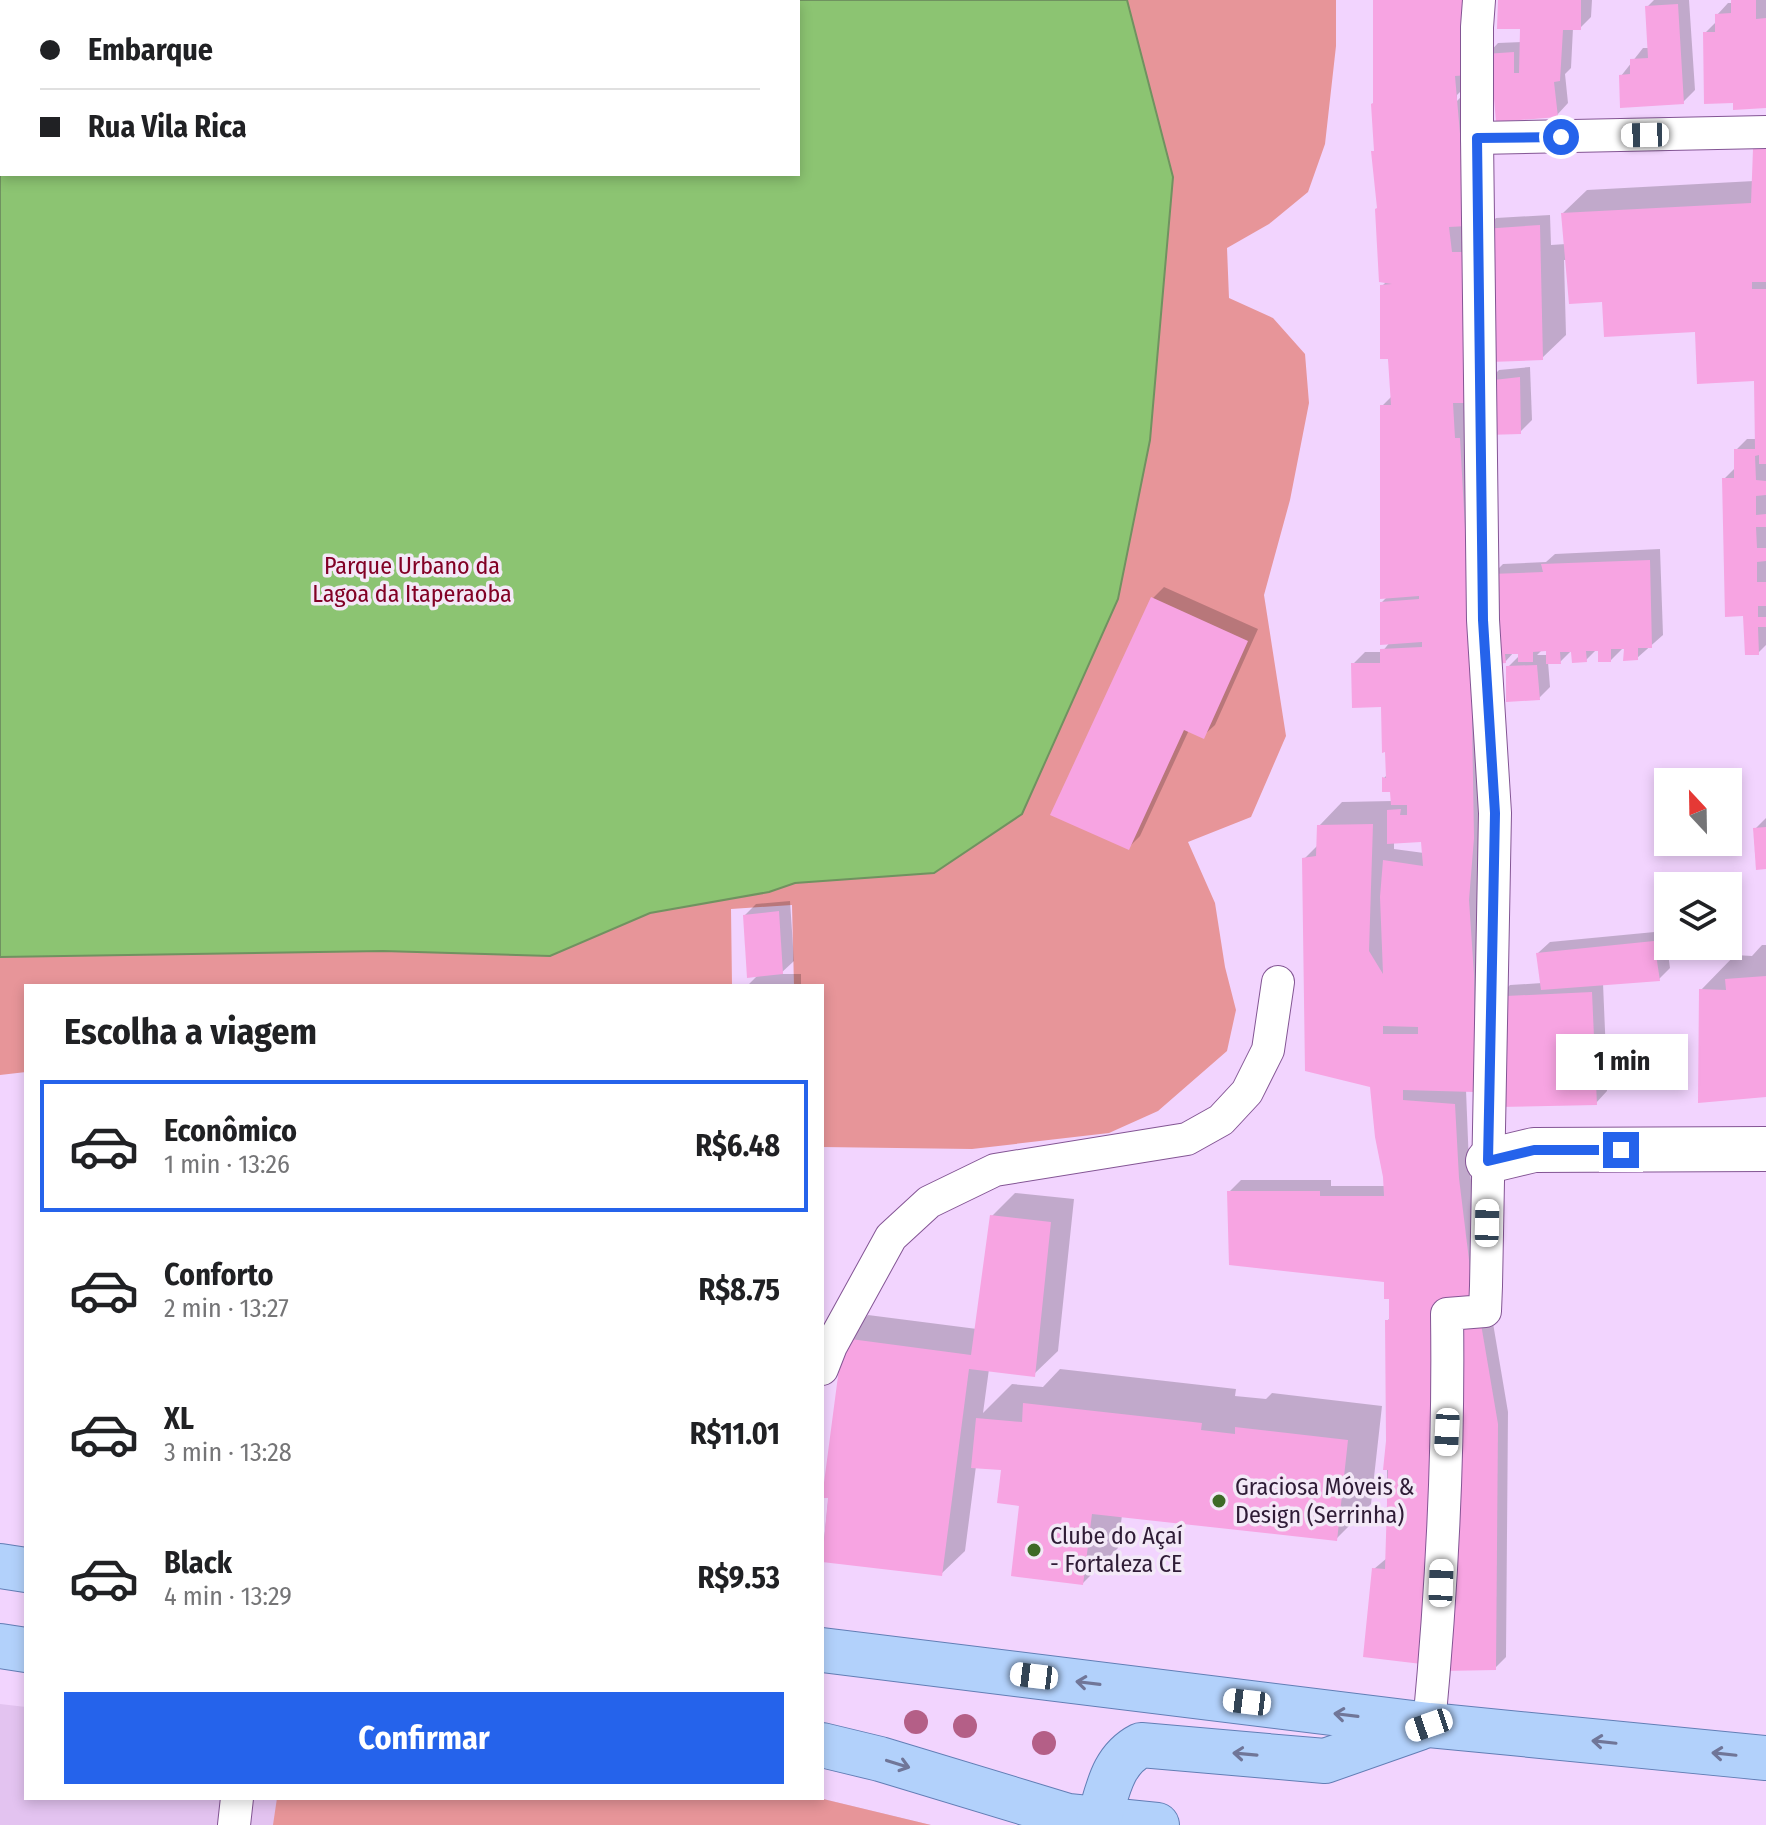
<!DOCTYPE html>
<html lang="pt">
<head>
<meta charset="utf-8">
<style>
	body { margin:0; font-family:"Fira Sans Condensed",sans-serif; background:#f2f2f2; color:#202124; height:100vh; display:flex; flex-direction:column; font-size:30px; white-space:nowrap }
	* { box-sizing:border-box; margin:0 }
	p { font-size:26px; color:#757577 }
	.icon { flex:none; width:44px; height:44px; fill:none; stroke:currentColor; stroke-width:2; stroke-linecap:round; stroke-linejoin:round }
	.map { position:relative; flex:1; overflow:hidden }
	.panel { position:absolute; left:24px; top:984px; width:800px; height:816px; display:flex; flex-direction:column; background:#fff; border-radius:0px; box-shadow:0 4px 12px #0003 }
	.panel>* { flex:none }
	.hud { position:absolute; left:0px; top:0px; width:800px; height:176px; box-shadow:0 4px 12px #0003; display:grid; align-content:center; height:176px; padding:0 40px; background:#fff }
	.needle { width:52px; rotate:338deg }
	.buttons { position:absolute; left:1654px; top:768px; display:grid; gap:16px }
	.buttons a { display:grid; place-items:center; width:88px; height:88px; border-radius:0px; background:#fff; box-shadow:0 4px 12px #0003; font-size:40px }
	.end { position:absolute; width:36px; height:36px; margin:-18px; border:10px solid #2563eb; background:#fff; box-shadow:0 0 0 4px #fff }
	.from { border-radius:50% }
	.bubble { position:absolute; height:56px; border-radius:0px; background:#fff; box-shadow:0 4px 12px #0003; font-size:26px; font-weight:700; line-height:56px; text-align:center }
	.car { position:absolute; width:24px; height:48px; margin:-24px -12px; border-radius:10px; box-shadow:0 0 6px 2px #0007; background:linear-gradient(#fff 24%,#345 0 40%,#fff 0 76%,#345 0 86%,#fff 0) }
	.hud b { display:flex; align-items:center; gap:28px; height:76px; font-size:30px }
	.hud b+b { border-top:2px solid #e0e0e0 }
	.hud i { width:20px; height:20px; background:#202124 }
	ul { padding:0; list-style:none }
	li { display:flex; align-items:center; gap:24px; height:132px; margin:0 16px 12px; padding:0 24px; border:4px solid transparent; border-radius:0px }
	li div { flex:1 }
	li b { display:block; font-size:30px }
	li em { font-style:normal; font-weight:700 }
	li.active { border-color:#2563eb }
	li>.icon { width:72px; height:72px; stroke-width:1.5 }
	h2 { padding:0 40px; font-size:36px; line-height:96px }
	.action { display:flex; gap:16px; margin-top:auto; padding:16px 40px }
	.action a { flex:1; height:92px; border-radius:0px; background:#2563eb; color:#fff; font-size:32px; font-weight:700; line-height:92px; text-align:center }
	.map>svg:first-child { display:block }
	.built { fill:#e3c3f0 }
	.green { fill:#e79599; fill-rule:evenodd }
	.water { fill:#8cc472; stroke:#709260; stroke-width:2 }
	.shadow { fill:#0003; fill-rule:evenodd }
	.building { fill:#f7a4e2; fill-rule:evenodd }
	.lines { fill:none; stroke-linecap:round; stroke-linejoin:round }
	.service-casing { stroke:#835594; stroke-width:34 }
	.minor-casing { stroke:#835594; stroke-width:46 }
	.primary-casing { stroke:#627eb5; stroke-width:46 }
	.service { stroke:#fff; stroke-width:32 }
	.minor { stroke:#fff; stroke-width:44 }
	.primary { stroke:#b2d1fb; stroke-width:44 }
	.tree { fill:#b45f87 }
	.oneway { stroke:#707698 }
	.route { stroke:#2563eb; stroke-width:10 }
	.poi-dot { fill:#3e6a27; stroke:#f3e9f7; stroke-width:3 }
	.labels { text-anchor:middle; stroke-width:7; stroke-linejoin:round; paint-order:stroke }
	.park-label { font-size:24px; fill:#820025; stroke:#f3e9f7 }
	.poi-label { font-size:24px; fill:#2f1c36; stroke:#f3e9f7; text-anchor:start }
</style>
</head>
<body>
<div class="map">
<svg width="1766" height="1825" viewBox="0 0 1766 1825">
	<rect width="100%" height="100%" fill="#f2d4fe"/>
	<polygon class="built" points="0,1704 26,1707 26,1798 819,1798 931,1825 0,1825"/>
	<g class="green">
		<path d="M0,0H1336V46L1325,144L1308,192L1269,224L1227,248L1229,298L1273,318L1305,354L1309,403L1290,500L1264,595L1286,736L1251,817L1188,842L1215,903L1225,967L1236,1010L1227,1051L1158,1111L1109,1133L972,1149L822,1147V986H794L792,905L731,909L732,986H26V1072L0,1075ZM2,2H798V174H2Z"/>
		<polygon points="277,1798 819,1798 931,1825 273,1825"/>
	</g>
	<polygon class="water" points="69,0 1127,0 1173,177 1150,440 1118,599 1022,814 934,873 795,883 769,892 650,913 550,956 383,951 0,957 0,58 2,56 2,174 798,174 798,2 67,2"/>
	<g class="shadow">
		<path d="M1375,0H1487L1477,75L1457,95V101L1480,77L1485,229L1496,218L1550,215L1551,245L1566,244L1563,213L1587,190L1754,181L1755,149L1766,138V645L1758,653L1745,614L1724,479L1736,467V450L1747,439H1756V379L1697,330L1604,300L1567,260H1564L1566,335L1542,358L1491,360L1499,996L1510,985L1542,983L1538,953L1550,942L1665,931L1670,968L1659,979L1603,983L1606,1054L1619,1041H1654V1072L1643,1084H1607V1091L1596,1103L1500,1064L1466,1090L1469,1165L1480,1246L1508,1412L1506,1657L1495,1668L1374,1569L1387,1558V1321L1391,1317V1297L1386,1280L1229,1192L1241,1180H1331V1186H1386L1372,1085L1304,859L1318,845L1319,826L1342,802L1392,801V790L1384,778L1388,774L1383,705L1353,664L1365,652H1382L1390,642L1382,602L1388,596L1382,406L1392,396L1382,286L1387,281L1376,149ZM1423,839L1424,853L1394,849V842Z"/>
		<polygon points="1500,0 1592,0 1591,17 1580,28 1573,28 1571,68 1565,74 1568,103 1557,115 1494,72 1487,55 1498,43 1522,42 1522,27"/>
		<polygon points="1654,0 1689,0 1695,90 1683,102 1621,76 1643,48 1650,48 1647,7"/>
		<polygon points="1733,0 1766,0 1766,106 1735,101 1705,33 1717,21 1717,15 1728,3 1733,3"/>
		<polygon points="1530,367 1532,420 1520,432 1487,382 1499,370"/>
		<path d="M1660,549L1663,635L1637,658L1626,645L1611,660L1599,647L1586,660L1573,649L1560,662H1548L1550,687L1539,698L1508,667L1520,655L1514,652L1505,662L1492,575L1503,564L1546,562L1555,554ZM1543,649H1548V655H1537Z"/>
		<polygon points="1164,587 1258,629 1215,725 1203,736 1189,730 1140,836 1128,848 1153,598"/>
		<polygon points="1766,818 1766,867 1755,829"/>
		<polygon points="790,901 794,961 780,974 801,974 801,986 747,986 758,975 745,915 756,904"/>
		<polygon points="1762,945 1766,945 1766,1095 1701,990 1735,955 1752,956"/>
		<polygon points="1015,1193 1074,1199 1058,1351 1034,1374 989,1369 983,1413 1012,1384 1043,1387 1060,1369 1236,1389 1235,1396 1266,1399 1272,1393 1382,1406 1371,1504 1336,1539 1122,1515 1118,1548 1083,1583 1021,1504 1003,1469 976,1466 965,1551 941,1574 822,1560 845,1339 868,1315 977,1329 992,1216"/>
	</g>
	<g class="building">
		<path d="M1373,0H1462L1469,75L1455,76L1468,226L1449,227L1452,252H1464L1466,403H1453L1455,438H1460L1465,529L1470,563L1476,691L1472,720L1474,838L1469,900L1474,975V1092L1403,1090V1100L1455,1104L1459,1178L1470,1268L1471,1301L1442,1298L1444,1391L1430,1665L1363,1657L1372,1568L1385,1569L1388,1470H1383L1386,1441L1385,1320H1389V1299H1384V1282L1229,1265L1227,1191H1320V1196H1384L1383,1177L1375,1137L1370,1087L1305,1071L1302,858L1316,856L1317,825L1373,824L1369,951L1383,974L1380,897L1383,860L1423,866L1421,842L1387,844V810L1401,809L1400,815H1407V805H1391L1390,792H1382V777L1386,778L1385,752L1382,753L1381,707L1352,708L1351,663H1380V649L1422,647V642L1380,645V602L1419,599V596L1380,599V405H1391L1388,359H1380V285L1392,284L1379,282L1375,209L1377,208L1371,151H1374L1371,104L1373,103ZM1383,1026L1418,1027V1034H1383Z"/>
		<polygon points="1498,0 1581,0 1581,30 1563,30 1560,81 1554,82 1558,117 1496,122 1492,75 1485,54 1514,52 1514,73 1519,73 1520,29 1497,29"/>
		<polygon points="1731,0 1756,0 1756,19 1766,18 1766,108 1733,110 1733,103 1704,104 1703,32 1715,32 1715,14 1731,13"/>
		<polygon points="1678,4 1684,104 1620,108 1619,75 1630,74 1630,59 1648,58 1645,6"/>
		<polygon points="1766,148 1766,282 1752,282 1752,289 1766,289 1766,464 1759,464 1759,455 1755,456 1756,480 1766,481 1766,495 1756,496 1756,515 1766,514 1766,527 1756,527 1757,548 1766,548 1766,561 1757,562 1757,582 1766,582 1766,606 1758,606 1758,617 1766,617 1766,627 1758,627 1759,655 1745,655 1743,616 1725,617 1722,478 1734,478 1734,449 1755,449 1754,381 1697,384 1695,332 1604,337 1602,302 1569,304 1561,213 1751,203 1753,149"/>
		<polygon points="1540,225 1543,360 1489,362 1483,229"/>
		<polygon points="1520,377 1521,434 1486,435 1485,381"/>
		<polygon points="1650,560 1652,648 1638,648 1638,660 1623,661 1624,649 1611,649 1611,662 1598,662 1598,651 1586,651 1587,662 1572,663 1571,652 1560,652 1561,664 1546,664 1546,651 1533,652 1533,662 1518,662 1518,654 1505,654 1506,663 1493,664 1490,574 1543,572 1541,564"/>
		<polygon points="1151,597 1248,641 1204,739 1184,730 1129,850 1050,815"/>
		<polygon points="1537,665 1540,700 1506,702 1506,666"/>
		<polygon points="1766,827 1766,869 1756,870 1753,828"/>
		<polygon points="779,911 783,974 747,978 743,915"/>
		<polygon points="1654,941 1660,981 1541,990 1536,953"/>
		<polygon points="1766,976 1766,1097 1698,1103 1699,989 1726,990 1725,979"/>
		<polygon points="1592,992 1597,1105 1498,1107 1506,996"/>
		<polygon points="1605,1052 1643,1052 1644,1086 1605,1086"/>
		<polygon points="990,1215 1051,1222 1035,1377 969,1369 942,1576 822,1562 828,1498 822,1498 843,1338 971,1355"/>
		<polygon points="1480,1318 1498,1424 1496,1670 1442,1671 1449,1320"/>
		<polygon points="1023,1403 1202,1423 1201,1430 1235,1434 1235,1427 1348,1440 1337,1541 1092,1514 1083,1585 1011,1576 1019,1506 997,1503 1001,1470 971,1468 976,1418 1022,1422"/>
	</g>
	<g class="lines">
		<g class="service-casing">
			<g id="service">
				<polyline points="1477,138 1766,132"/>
				<polyline points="822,1369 831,1346 891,1237 929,1202 995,1170 1187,1139 1221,1120 1247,1092 1268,1050 1278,982"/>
				<path d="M1429,1725C1442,1588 1449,1451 1447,1314L1485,1311L1486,1286L1495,813L1483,620L1477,138V27L1479,0"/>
				<polyline points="234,1825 237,1798"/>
			</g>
		</g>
		<g class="minor-casing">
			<polyline id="minor" points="1488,1161 1534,1150 1766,1149"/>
		</g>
		<g class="primary-casing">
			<g id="primary">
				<polyline points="0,1566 26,1570"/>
				<polyline points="0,1646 26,1650"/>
				<polyline points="822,1650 1429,1725 1766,1758"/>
				<polyline points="822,1745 880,1759 1068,1816 1157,1825"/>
				<path d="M1099,1819C1108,1790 1112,1760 1141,1745L1325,1761L1419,1728"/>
			</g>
		</g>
		<use href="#service" class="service"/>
		<use href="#minor" class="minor"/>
		<use href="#primary" class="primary"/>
	</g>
	<g class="tree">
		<circle cx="916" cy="1722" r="12"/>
		<circle cx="965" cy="1726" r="12"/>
		<circle cx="1044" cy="1743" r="12"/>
	</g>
	<defs><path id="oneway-shaft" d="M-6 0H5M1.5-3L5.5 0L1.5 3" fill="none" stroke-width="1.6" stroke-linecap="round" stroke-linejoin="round" transform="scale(2)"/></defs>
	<g class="oneway">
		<use href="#oneway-shaft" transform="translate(1088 1683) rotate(-173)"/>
		<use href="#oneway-shaft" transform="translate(1346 1715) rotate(-173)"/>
		<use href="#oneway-shaft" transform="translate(1604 1742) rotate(-174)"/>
		<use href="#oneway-shaft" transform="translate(1245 1754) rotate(-175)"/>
		<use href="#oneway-shaft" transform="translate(1724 1754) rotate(-174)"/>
		<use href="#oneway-shaft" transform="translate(898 1764) rotate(17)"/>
	</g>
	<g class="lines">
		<polyline class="route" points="1561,137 1477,138 1483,620 1495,813 1488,1161 1534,1150 1621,1150"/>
	</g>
	<g class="poi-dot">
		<circle cx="1219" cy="1501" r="8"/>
		<circle cx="1034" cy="1550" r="8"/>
	</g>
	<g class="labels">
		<g class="park-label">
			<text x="412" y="574">Parque Urbano da<tspan x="412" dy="28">Lagoa da Itaperaoba</tspan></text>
		</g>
		<g class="poi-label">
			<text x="1235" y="1495">Graciosa Móveis &amp;<tspan x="1235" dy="28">Design (Serrinha)</tspan></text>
			<text x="1050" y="1544">Clube do Açaí<tspan x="1050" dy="28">- Fortaleza CE</tspan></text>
		</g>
	</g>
</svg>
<div class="buttons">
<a><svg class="needle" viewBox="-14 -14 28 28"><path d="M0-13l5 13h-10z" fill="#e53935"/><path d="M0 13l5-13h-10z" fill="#757577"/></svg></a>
<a><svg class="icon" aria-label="layers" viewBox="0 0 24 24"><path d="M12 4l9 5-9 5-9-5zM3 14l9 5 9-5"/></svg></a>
</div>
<i class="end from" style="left:1561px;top:137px"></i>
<i class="end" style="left:1621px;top:1150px"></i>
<div class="bubble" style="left:1556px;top:1034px;width:132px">1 min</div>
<i class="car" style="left:1645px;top:135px;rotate:269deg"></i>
<i class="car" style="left:1487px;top:1223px;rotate:1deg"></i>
<i class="car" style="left:1447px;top:1432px;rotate:183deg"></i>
<i class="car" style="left:1441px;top:1583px;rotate:2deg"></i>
<i class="car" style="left:1034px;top:1676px;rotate:277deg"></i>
<i class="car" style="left:1247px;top:1702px;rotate:277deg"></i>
<i class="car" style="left:1429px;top:1725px;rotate:251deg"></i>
<div class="hud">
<b><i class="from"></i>Embarque</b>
<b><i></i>Rua Vila Rica</b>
</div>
<section class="panel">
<h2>Escolha a viagem</h2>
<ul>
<li class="active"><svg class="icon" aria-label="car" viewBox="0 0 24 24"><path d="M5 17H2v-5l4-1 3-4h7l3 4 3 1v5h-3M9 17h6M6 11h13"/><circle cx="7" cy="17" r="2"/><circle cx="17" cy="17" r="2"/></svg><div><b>Econômico</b><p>1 min · 13:26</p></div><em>R$6.48</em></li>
<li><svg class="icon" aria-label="car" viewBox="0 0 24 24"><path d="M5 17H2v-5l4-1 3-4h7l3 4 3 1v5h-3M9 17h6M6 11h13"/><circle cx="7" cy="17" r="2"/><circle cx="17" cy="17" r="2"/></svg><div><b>Conforto</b><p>2 min · 13:27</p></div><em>R$8.75</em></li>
<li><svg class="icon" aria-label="car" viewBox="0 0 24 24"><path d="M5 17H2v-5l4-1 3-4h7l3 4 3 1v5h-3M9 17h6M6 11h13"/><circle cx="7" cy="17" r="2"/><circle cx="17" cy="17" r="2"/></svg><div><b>XL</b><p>3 min · 13:28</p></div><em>R$11.01</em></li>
<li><svg class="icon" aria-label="car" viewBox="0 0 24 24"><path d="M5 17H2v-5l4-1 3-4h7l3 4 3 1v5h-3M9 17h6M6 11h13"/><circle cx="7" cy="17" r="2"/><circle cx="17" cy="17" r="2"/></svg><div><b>Black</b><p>4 min · 13:29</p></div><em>R$9.53</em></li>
</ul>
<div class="action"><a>Confirmar</a></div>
</section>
</div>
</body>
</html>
